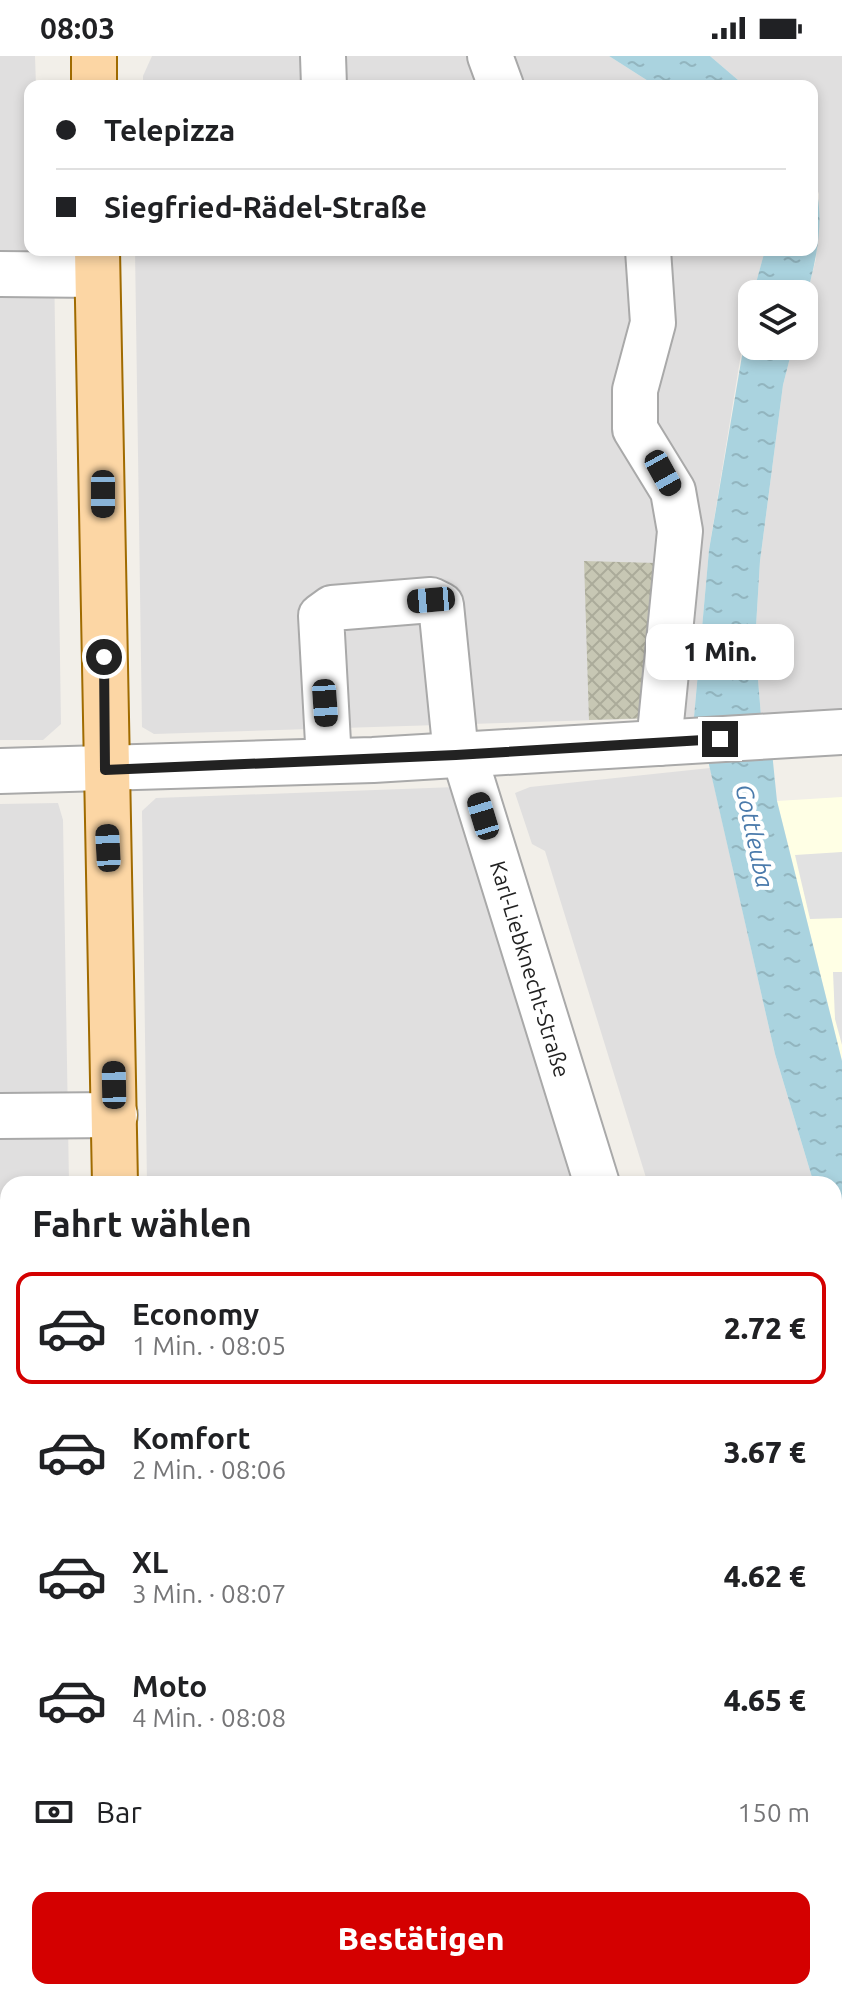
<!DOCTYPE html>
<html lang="de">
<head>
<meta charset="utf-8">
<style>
	body { margin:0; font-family:Ubuntu,sans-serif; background:#f2f2f2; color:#202124; height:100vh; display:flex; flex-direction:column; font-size:30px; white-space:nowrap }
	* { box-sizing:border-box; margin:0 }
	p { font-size:26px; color:#757577 }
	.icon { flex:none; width:44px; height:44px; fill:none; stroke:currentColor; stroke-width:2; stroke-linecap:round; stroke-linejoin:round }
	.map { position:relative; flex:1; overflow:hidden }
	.drawer { position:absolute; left:0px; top:1120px; width:842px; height:824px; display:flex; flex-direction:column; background:#fff; border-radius:24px 24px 0 0; box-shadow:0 4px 12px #0003 }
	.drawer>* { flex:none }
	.guide { position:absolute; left:24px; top:24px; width:794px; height:176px; border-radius:16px; box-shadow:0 4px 12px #0003; display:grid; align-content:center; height:176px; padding:0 32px; background:#fff }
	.fabs { position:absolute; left:738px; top:224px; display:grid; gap:16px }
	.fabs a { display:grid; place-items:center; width:80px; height:80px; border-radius:16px; background:#fff; box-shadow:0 4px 12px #0003; font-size:40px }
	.end { position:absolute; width:36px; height:36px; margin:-18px; border:10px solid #222; background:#fff; box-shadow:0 0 0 4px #fff }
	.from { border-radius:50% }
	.bubble { position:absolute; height:56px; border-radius:16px; background:#fff; box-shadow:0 4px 12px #0003; font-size:26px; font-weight:800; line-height:56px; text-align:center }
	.car { position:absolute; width:24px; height:48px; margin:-24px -12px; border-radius:10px; box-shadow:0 0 6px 2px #0007; background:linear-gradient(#222 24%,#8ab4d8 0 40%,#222 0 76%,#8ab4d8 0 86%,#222 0) }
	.guide b { display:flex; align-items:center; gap:28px; height:76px; font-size:30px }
	.guide b+b { border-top:2px solid #e0e0e0 }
	.guide i { width:20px; height:20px; background:#202124 }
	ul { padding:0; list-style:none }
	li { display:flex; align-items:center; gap:24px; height:112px; margin:0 16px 12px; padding:0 16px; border:4px solid transparent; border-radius:16px }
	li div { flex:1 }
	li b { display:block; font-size:30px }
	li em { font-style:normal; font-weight:800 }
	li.active { border-color:#d40000 }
	li>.icon { width:72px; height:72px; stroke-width:1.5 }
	h2 { padding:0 32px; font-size:36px; line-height:96px }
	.pay { display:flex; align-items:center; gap:20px; height:88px; padding:0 32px; font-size:30px }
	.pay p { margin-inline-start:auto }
	.button { display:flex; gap:16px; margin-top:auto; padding:16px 32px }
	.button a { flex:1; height:92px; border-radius:16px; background:#d40000; color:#fff; font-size:32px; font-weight:800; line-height:92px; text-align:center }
	.status { display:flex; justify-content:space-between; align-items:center; height:56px; padding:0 40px; background:#fff; direction:ltr }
	.status svg { height:22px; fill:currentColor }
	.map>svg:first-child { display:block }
	.residential { fill:#e0dfdf }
	.commercial { fill:#f2dad9 }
	.education { fill:#ffffe5 }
	.construction { fill:url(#construction-cross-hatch) }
	.grass { fill:url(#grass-tufts) }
	.parking { fill:#e2e2e2 }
	.water { fill:url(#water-ripples) }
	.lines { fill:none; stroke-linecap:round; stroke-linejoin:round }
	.minor-casing { stroke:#a9a9a9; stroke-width:48 }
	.major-casing { stroke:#a06b00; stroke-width:48 }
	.minor { stroke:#fff; stroke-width:44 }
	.major { stroke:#fcd6a4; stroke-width:44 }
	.route { stroke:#222; stroke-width:10 }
	.labels { text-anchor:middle; stroke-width:8; stroke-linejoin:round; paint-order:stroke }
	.street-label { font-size:22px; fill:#222; stroke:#fff }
	.water-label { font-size:24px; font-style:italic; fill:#4a7aab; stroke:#fff }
</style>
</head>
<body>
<div class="status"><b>08:03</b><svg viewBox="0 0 49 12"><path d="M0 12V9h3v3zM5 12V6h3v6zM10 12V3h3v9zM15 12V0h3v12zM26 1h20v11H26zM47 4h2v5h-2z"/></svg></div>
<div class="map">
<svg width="842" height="1944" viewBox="0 0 842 1944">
	<defs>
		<pattern id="construction-cross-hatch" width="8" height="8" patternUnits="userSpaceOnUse" patternTransform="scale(2)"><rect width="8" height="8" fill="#c7c7b4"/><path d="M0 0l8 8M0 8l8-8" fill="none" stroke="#abab9a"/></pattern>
		<pattern id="grass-tufts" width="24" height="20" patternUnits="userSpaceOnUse" patternTransform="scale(2)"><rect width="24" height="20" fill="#cdebb0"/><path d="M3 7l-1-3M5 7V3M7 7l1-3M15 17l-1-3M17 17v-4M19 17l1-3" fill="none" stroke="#b0c997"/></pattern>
		<pattern id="water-ripples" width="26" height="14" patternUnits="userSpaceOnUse" patternTransform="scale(2)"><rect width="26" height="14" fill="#aad3df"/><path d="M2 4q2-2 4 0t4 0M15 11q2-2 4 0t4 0" fill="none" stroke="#92b5bf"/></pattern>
	</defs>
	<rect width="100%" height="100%" fill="#f2efe9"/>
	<g class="residential">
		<polygon points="0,0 35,0 36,30 30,30 30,194 53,194 54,206 61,668 43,684 0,684"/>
		<polygon points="152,0 609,0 656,30 143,30 143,20"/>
		<polygon points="710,0 842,0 842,662 761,660 755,587 760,505 783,329 793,290 804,290 804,249 816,203 819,138 812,120 812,30 745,30"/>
		<polygon points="135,194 765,194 747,261 709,494 694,661 154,678 142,671"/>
		<polygon points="710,712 775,998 814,1128 648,1128 545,795 532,788 515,737 530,731"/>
		<polygon points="456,731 575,1128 147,1128 142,755 156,742"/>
		<polygon points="58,747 63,764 69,1128 8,1128 8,1642 0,1642 0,748"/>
		<polygon points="834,1195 842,1214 842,1441 834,1444"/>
		<polygon points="842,1902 842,1944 822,1944 820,1936 834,1936 834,1904"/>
		<polygon points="8,1911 8,1936 459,1936 470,1944 0,1944 0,1917"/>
	</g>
	<polygon class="commercial" points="0,1642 8,1642 8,1731 0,1729"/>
	<g class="education">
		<polygon points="842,741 842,1005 777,745"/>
		<polygon points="842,1441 842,1757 834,1733 834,1444"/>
	</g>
	<polygon class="construction" points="584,505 656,507 654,662 589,664"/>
	<g class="grass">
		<polygon points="476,1936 595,1944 492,1944"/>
		<polygon points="751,1936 820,1936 822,1944 745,1944"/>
	</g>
	<g class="parking">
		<polygon points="842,796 842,862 810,863 795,799"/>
		<polygon points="833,916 842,916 842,989 835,963"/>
	</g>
	<g class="water">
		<polygon points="609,0 710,0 745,30 656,30"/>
		<path d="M812,120C828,160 815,209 804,249V238H753L765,194H812Z"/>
		<polygon points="752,241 752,290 793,290 783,329 760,505 755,587 761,660 694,661 709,494"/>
		<polygon points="772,696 777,745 842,1005 842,1214 834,1195 834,1128 814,1128 775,998 707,700"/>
	</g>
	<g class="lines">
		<g class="minor-casing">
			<g id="minor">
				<polyline points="323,0 324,30"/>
				<polyline points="490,0 501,30"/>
				<polyline points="648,194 653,267 635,334 635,373 673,435 680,475 659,687"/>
				<polyline points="0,218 97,219"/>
				<polyline points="464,699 597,1128"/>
				<polyline points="329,705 321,560 332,552 431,544 441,549 456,699"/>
				<polyline points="0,715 373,704 842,676"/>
				<polyline points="0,1060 115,1059"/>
				<polyline points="0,1866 8,1860"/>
			</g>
		</g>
		<g class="major-casing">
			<g id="major">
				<polyline points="94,0 94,30"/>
				<polyline points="97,194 115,1128"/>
				<polyline points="0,1786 8,1788"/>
				<polyline points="834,1856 842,1854"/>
				<polyline points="639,1936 648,1944"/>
				<polyline points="704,1944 705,1936"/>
			</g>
		</g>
		<use href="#minor" class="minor"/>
		<use href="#major" class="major"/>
	</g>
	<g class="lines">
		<polyline class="route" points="104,601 105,714 456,699 720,683"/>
	</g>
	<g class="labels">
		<g class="street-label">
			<text transform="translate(530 913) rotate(73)" y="8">Karl-Liebknecht-Straße</text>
		</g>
		<g class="water-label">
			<text transform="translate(754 780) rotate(78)" y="8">Gottleuba</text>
		</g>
	</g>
</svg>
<div class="fabs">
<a><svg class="icon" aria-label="layers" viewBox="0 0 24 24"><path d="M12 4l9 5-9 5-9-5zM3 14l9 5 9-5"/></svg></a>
</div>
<i class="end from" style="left:104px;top:601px"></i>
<i class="end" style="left:720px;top:683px"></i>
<div class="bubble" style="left:646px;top:568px;width:148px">1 Min.</div>
<i class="car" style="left:663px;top:417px;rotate:151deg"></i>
<i class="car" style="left:103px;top:438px;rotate:180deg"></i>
<i class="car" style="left:431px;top:544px;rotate:265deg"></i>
<i class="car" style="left:325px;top:647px;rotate:176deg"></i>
<i class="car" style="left:483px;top:760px;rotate:343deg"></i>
<i class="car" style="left:108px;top:792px;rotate:357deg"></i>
<i class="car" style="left:114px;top:1029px;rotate:359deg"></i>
<div class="guide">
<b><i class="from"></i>Telepizza</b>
<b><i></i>Siegfried-Rädel-Straße</b>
</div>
<section class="drawer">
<h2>Fahrt wählen</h2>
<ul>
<li class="active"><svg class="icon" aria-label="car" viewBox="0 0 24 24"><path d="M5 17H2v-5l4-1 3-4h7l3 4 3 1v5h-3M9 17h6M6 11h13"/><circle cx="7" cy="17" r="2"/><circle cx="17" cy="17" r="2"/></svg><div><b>Economy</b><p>1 Min. · 08:05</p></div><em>2.72 €</em></li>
<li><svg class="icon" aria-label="car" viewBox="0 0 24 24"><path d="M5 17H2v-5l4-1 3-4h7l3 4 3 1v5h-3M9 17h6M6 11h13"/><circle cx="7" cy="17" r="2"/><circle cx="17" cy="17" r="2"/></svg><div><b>Komfort</b><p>2 Min. · 08:06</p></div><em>3.67 €</em></li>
<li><svg class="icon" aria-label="car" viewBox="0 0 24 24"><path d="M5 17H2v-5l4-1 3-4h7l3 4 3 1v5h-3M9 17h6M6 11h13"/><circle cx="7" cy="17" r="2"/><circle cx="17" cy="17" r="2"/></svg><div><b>XL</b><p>3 Min. · 08:07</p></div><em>4.62 €</em></li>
<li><svg class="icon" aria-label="car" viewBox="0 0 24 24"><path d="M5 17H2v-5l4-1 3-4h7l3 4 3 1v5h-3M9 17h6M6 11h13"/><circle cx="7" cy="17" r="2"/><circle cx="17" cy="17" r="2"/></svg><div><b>Moto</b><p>4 Min. · 08:08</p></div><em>4.65 €</em></li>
</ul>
<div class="pay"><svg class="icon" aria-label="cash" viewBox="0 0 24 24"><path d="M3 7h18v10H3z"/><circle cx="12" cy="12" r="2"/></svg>Bar<p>150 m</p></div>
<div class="button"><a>Bestätigen</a></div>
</section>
</div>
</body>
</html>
